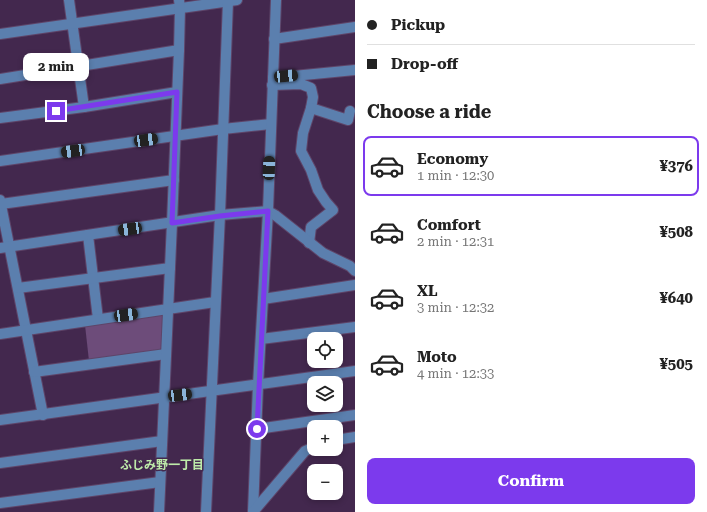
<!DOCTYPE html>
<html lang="en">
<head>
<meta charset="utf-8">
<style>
	body { margin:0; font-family:"Roboto Serif","Noto Sans JP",serif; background:#f2f2f2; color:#222; height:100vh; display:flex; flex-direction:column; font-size:15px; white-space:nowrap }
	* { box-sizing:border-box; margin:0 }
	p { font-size:13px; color:#767676 }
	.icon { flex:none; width:22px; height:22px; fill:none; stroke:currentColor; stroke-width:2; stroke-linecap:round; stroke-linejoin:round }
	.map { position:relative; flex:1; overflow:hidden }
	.details { display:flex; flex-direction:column; background:#fff; width:352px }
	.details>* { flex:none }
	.top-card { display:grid; align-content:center; height:88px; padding:0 12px; background:#fff }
	.buttons { position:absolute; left:307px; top:332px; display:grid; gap:8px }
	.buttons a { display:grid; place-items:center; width:36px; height:36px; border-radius:8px; background:#fff; box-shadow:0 2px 6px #0003; font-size:20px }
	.end { position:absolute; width:18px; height:18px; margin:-9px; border:5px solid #7c3aed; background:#fff; box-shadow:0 0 0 2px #fff }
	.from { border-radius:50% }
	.bubble { position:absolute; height:28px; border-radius:8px; background:#fff; box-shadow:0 2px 6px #0003; font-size:13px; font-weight:700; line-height:28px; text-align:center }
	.car { position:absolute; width:12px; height:24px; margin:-12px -6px; border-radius:5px; box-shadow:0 0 3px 1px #0007; background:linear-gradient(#222 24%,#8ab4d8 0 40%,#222 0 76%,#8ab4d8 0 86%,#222 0) }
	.top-card b { display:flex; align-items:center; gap:14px; height:38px; font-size:15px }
	.top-card b+b { border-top:1px solid #e0e0e0 }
	.top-card i { width:10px; height:10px; background:#222 }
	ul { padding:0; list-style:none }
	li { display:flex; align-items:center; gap:12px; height:60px; margin:0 8px 6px; padding:0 4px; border:2px solid transparent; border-radius:8px }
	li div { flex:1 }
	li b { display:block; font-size:15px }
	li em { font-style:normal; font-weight:700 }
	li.current { border-color:#7c3aed }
	li>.icon { width:36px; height:36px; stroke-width:1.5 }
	h2 { padding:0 12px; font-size:18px; line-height:48px }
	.cta { display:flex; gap:8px; margin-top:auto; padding:8px 12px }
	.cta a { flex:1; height:46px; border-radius:8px; background:#7c3aed; color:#fff; font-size:16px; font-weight:700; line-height:46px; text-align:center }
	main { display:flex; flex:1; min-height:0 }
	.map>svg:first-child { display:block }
	.green { fill:#6d4c7a }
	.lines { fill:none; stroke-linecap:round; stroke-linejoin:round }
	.minor-casing { stroke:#5e4569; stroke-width:12 }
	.minor { stroke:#5b7fae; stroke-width:10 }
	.route { stroke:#7c3aed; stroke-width:5 }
	.labels { text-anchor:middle; stroke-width:3; stroke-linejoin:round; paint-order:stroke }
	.neighbourhood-label { font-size:12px; font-weight:bold; fill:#beeba9; stroke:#43284e }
</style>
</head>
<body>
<main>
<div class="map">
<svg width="355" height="512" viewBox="0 0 355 512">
	<rect width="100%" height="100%" fill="#43284e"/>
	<polygon class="green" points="163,315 163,348 161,350 89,361 85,325"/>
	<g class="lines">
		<g class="minor-casing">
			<g id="minor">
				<polyline points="69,0 84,107"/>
				<polyline points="0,34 237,0"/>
				<polyline points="274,39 355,27"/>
				<polyline points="273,78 355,70"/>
				<polyline points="0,79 179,50"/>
				<polyline points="272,85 301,84 311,88 313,97 311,108 303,133 301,151 311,170 318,190 326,202 333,210 311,227 309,243"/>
				<polyline points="311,108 348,120 350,111"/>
				<polyline points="0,118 84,107 177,92"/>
				<polyline points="0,161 223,129 271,124"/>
				<polyline points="0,200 43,415"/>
				<polyline points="1,204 174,180"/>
				<polyline points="88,235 98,319"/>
				<polyline points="0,248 220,215 268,211 275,215 323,253 350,266 355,271"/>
				<polyline points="18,288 170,268"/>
				<polyline points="263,299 355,285"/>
				<polyline points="0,334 215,302"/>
				<polyline points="261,339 355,327"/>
				<polyline points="34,372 166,354"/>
				<polyline points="0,420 355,371"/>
				<polyline points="257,429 355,415"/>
				<polyline points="336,440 355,437"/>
				<polyline points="0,463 162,441"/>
				<polyline points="0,503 160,482"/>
				<polyline points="159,512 172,223 179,50 180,8 179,0"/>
				<polyline points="206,512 220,215 228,1"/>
				<polyline points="253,512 258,385 268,211 276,0"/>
				<polyline points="253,512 305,451 314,447"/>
			</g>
		</g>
		<use href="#minor" class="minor"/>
	</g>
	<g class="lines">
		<polyline class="route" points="56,111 177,92 172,223 220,216 268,211 257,429"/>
	</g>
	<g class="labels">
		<g class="neighbourhood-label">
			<text x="162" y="469">ふじみ野一丁目</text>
		</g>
	</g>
</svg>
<div class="buttons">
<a><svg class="icon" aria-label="locate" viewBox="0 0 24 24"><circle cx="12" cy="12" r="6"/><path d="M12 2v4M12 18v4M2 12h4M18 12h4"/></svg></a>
<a><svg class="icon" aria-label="layers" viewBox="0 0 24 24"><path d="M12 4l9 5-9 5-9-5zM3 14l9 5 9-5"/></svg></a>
<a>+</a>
<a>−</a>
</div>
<i class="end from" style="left:257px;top:429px"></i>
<i class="end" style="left:56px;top:111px"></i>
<div class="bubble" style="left:23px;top:53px;width:66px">2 min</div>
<i class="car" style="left:286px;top:76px;rotate:85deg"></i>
<i class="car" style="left:146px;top:140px;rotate:82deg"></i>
<i class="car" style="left:73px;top:151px;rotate:262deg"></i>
<i class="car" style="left:269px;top:168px;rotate:2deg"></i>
<i class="car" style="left:130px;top:229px;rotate:262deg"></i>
<i class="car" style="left:126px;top:315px;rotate:82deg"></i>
<i class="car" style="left:180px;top:395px;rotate:83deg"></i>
</div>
<section class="details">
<div class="top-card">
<b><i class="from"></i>Pickup</b>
<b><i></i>Drop-off</b>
</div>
<h2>Choose a ride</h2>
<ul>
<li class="current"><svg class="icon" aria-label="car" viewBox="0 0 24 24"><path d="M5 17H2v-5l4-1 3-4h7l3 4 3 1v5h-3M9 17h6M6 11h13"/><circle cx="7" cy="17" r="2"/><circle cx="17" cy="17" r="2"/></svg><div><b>Economy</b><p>1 min · 12:30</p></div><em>¥376</em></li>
<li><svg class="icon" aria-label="car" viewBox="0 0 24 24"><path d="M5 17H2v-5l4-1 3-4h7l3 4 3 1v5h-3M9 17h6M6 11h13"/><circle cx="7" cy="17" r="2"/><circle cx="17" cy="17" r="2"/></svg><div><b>Comfort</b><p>2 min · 12:31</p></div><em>¥508</em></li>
<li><svg class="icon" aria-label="car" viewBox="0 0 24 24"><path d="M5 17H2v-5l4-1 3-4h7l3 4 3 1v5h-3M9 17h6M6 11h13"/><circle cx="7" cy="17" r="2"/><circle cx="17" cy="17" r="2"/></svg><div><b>XL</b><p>3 min · 12:32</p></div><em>¥640</em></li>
<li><svg class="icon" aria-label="car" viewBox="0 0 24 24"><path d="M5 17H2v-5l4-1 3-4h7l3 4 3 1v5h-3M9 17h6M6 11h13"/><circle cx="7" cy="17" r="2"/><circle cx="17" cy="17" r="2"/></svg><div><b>Moto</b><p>4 min · 12:33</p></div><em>¥505</em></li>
</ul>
<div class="cta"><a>Confirm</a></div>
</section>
</main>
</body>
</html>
